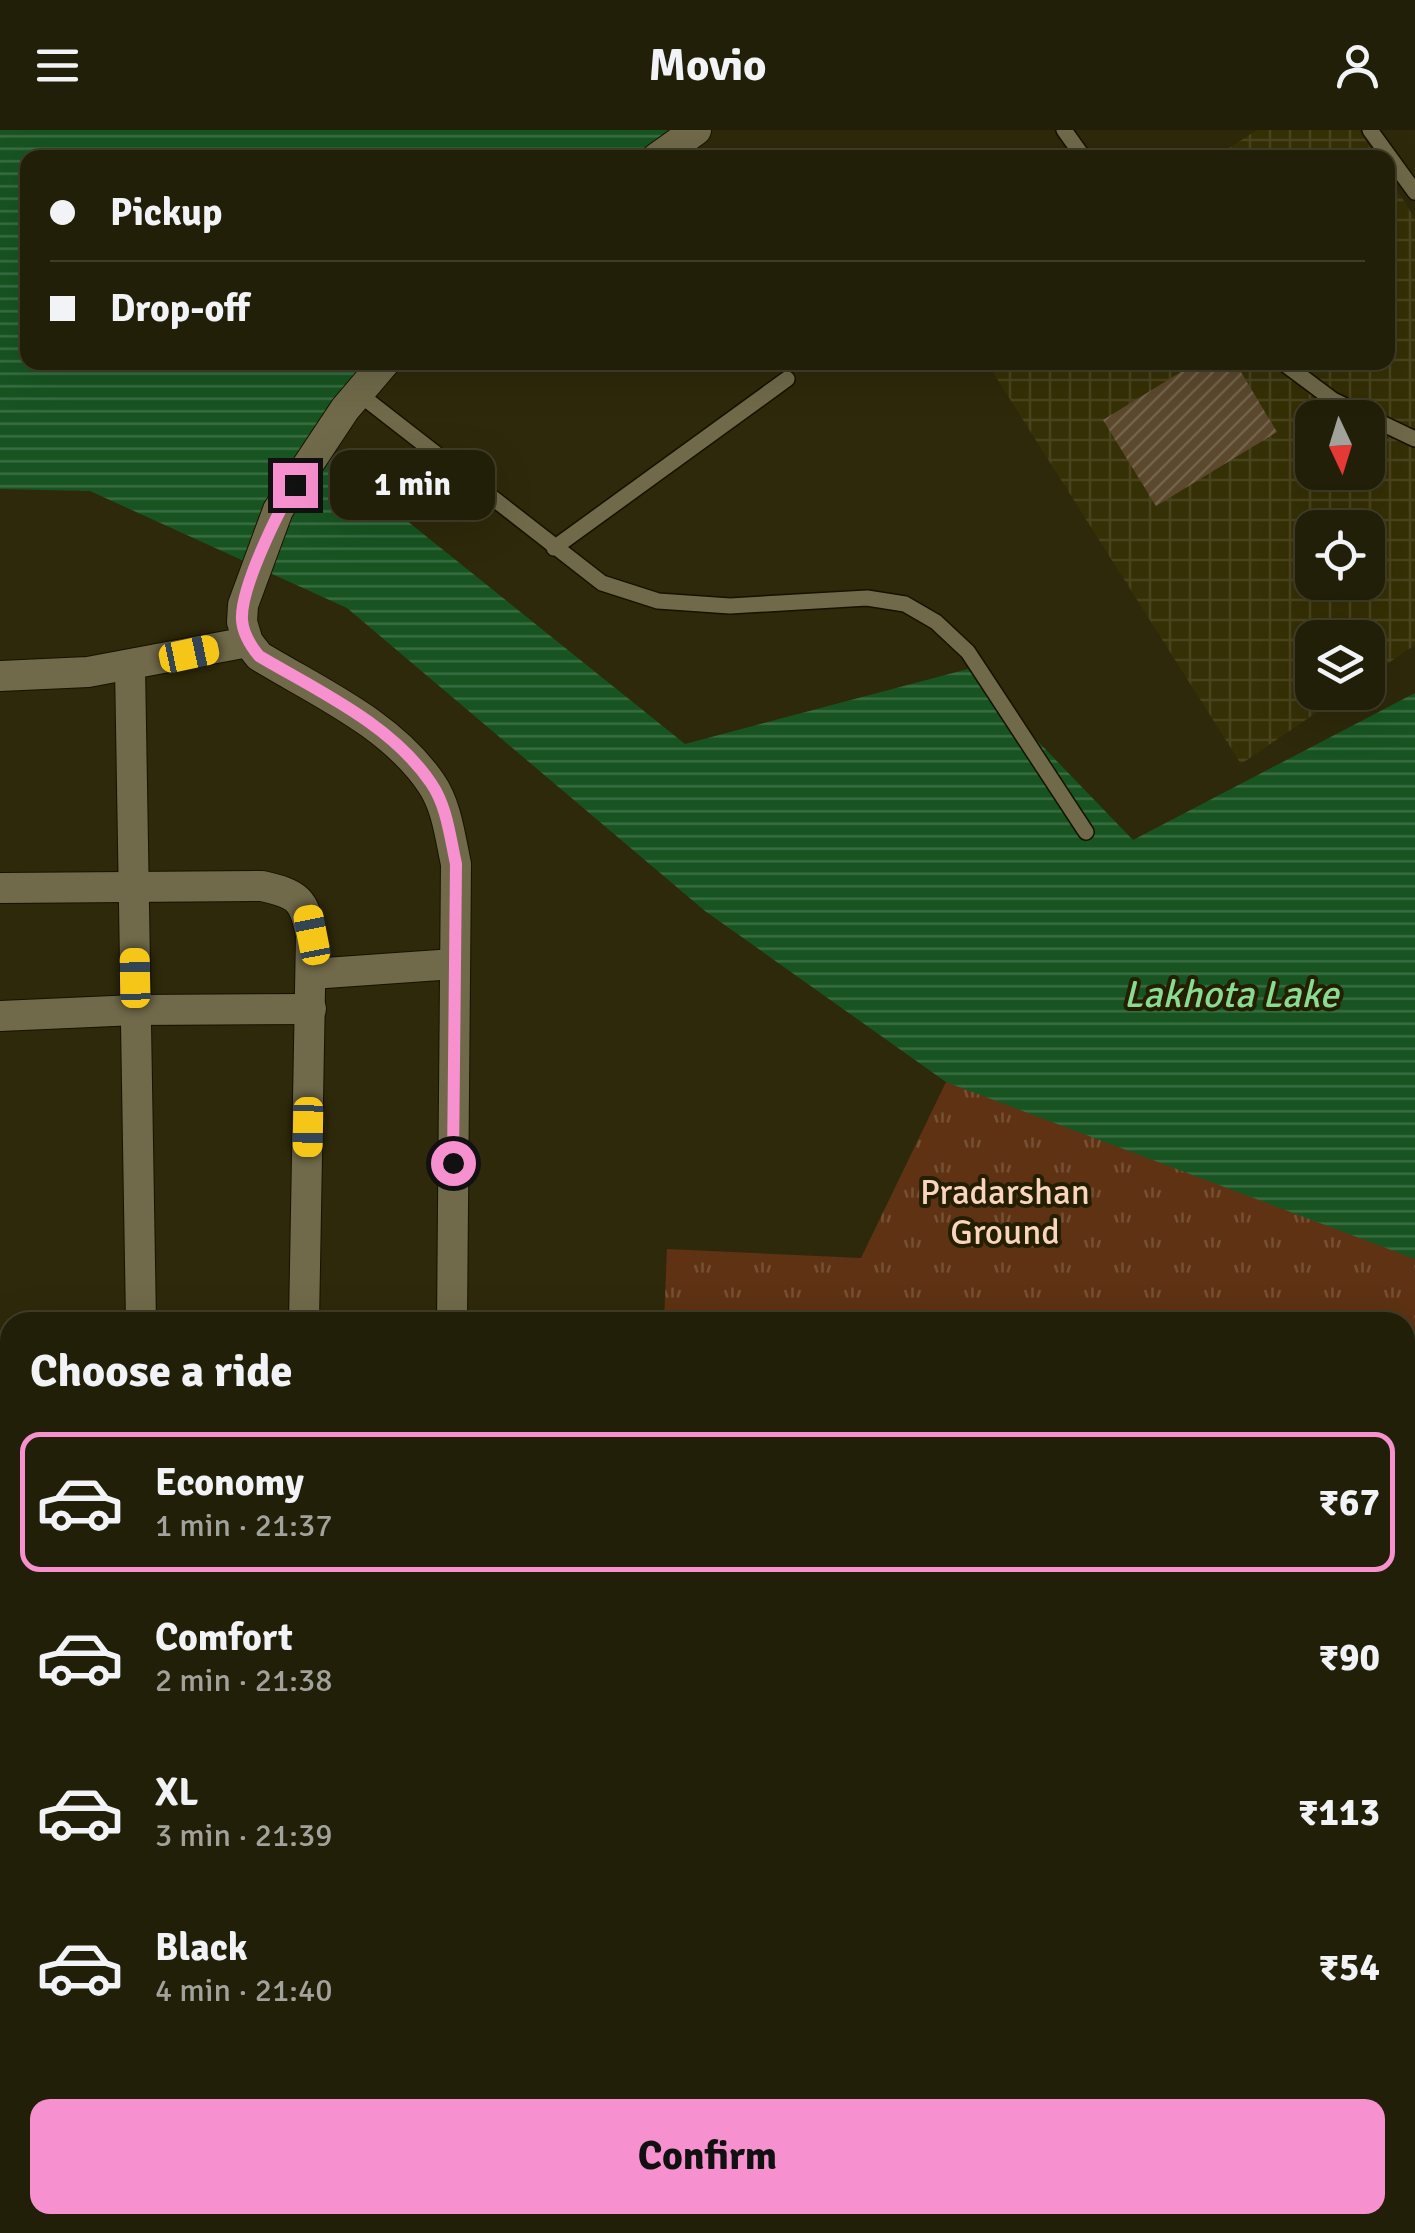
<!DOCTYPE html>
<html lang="en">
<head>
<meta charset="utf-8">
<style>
	body { margin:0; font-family:Signika,sans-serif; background:#2a2712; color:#f1f3f6; height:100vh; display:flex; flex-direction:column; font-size:38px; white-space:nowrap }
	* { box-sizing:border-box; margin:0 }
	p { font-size:32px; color:#a2a29c }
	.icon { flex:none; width:55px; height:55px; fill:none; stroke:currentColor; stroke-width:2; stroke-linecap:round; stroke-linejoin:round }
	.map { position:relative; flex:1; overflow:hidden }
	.details { position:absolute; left:0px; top:1182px; width:1415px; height:922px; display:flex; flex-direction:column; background:#221f08; border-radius:30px 30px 0 0; box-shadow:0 10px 40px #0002,0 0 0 2px #3f3d29 }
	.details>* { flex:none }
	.guide { position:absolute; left:20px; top:20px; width:1375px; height:220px; border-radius:20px; box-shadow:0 10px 40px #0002,0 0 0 2px #3f3d29; display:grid; align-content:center; height:220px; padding:0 30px; background:#221f08 }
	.needle { width:65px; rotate:176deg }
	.tools { position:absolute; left:1295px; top:270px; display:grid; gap:20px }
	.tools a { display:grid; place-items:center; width:90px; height:90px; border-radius:20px; background:#221f08; box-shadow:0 10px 40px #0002,0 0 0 2px #3f3d29; font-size:50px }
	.end { position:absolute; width:45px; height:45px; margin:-22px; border:12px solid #f790ce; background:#111; box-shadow:0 0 0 5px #111 }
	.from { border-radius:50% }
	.bubble { position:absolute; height:70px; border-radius:20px; background:#221f08; box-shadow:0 10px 40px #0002,0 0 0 2px #3f3d29; font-size:32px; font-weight:700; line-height:70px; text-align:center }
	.car { position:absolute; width:30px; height:60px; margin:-30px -15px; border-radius:12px; box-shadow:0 0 8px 2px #0007; background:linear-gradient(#f5c518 24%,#345 0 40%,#f5c518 0 76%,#345 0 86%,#f5c518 0) }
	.guide b { display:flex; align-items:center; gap:35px; height:95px; font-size:38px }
	.guide b+b { border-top:2px solid #3f3d29 }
	.guide i { width:25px; height:25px; background:#f1f3f6 }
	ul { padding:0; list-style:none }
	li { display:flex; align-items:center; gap:30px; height:140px; margin:0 20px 15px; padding:0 10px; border:5px solid transparent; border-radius:20px }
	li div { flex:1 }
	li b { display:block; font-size:38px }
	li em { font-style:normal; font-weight:700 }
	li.on { border-color:#f790ce }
	li>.icon { width:90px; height:90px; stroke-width:1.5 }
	h2 { padding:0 30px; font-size:45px; line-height:120px }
	.cta { display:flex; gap:20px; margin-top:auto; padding:20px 30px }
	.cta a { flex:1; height:115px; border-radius:20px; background:#f790ce; color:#111; font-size:40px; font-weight:700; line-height:115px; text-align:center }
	header { display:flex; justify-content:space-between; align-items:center; height:130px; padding:0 30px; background:#221f08; font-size:45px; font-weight:700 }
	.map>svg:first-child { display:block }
	.built { fill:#363006 }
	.industrial { fill:url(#industrial-grid); fill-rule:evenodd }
	.park { fill:url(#park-tufts) }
	.water { fill:url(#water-rules) }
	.building { fill:url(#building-hatch) }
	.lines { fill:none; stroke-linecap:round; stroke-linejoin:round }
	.lane-casing { stroke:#161200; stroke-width:18 }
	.street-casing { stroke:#161200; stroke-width:32 }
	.secondary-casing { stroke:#161200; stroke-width:32 }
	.lane { stroke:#706a4a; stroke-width:15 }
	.street { stroke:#706a4a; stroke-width:30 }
	.secondary { stroke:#777d36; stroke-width:30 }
	.route { stroke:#f790ce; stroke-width:12 }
	.labels { text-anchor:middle; stroke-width:8; stroke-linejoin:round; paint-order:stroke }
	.park-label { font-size:35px; fill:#fad4bd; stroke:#251f01 }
	.water-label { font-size:38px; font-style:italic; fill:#89db91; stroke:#251f01 }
</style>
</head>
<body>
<header><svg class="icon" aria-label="menu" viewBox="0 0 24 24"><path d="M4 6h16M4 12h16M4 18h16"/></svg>Movio<svg class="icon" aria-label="person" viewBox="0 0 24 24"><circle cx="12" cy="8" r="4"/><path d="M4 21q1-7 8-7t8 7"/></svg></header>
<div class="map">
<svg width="1415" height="2103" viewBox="0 0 1415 2103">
	<defs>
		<pattern id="industrial-grid" width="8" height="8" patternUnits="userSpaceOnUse" patternTransform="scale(2.5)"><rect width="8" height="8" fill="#363006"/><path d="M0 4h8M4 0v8" fill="none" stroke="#4a441e"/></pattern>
		<pattern id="park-tufts" width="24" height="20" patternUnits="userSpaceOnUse" patternTransform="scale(2.5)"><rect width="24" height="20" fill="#5e3212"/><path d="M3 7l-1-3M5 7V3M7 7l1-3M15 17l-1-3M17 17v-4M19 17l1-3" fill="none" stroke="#755034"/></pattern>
		<pattern id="water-rules" width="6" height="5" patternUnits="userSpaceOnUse" patternTransform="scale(2.5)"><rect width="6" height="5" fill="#175422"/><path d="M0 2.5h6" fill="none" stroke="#396d42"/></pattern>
		<pattern id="building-hatch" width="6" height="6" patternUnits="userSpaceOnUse" patternTransform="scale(2.5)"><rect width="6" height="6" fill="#5b482d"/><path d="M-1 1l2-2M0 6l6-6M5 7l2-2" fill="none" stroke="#73634b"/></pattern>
	</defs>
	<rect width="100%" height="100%" fill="#2e290a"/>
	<polygon class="built" points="1405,1859 1415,1860 1415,2103 106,2103 107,2095 1405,2095"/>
	<g class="industrial">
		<polygon points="1257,0 1359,0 1376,27 1215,27"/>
		<path d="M1388,45L1415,89V515L1368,547V508H1312V562L1345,563L1241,634L987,233L1388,232ZM1312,288H1368V342H1312ZM1312,398H1368V452H1312Z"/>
	</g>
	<polygon class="park" points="946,952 1271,1044 1415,1112 1415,1719 1405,1719 1405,1192 664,1192 667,1119 861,1128"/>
	<polygon class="water" points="0,0 669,0 630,28 28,28 28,232 370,233 320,321 685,614 968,539 1133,710 1415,563 1415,1129 946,952 705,781 347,478 90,361 0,359"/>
	<g class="building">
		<polygon points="1197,232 1235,232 1277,302 1156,376 1103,290"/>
		<polygon points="683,2095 965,2095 964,2103 683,2103"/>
	</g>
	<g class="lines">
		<g class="lane-casing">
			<g id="lane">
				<polyline points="1064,0 1084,28"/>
				<polyline points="1370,0 1415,62"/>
				<polyline points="1282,232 1333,270 1415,309"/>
				<polyline points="358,263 602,453 658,471 730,476 867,468 905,474 936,492 968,522 1086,702"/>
				<polyline points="554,418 787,249"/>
			</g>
		</g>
		<g class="street-casing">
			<g id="street">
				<polyline points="657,28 696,0"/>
				<path d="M385,232L345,279L278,380L243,475L242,492L248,512L259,526C318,562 391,594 431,653C447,676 450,707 456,734L452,1192"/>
				<polyline points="130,536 141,1192"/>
				<polyline points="0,546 88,542 248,512"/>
				<path d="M0,758L262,756C298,764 304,769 311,805L304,1192"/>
				<polyline points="311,844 454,834"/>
				<polyline points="0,886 136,880 311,879"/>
				<polyline points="0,1237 10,1236"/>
				<polyline points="0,1409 10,1409"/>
				<polyline points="0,1594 10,1594"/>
				<polyline points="78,2103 79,2095"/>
			</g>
		</g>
		<g class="secondary-casing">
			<g id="secondary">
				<polyline points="0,1689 10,1690"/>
				<polyline points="0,1731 10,1732"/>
				<polyline points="1405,1784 1415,1785"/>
				<polyline points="1405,1820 1415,1821"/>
			</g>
		</g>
		<use href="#lane" class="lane"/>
		<use href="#street" class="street"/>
		<use href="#secondary" class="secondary"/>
	</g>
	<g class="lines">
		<path class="route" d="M295,355C278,381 240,459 242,490C243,504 250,515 259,526C318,561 391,594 431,653C447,676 450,707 456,734L453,1033"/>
	</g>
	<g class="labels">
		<g class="park-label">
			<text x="1005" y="1074">Pradarshan<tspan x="1005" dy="40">Ground</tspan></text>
		</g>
		<g class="water-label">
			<text x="1231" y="877">Lakhota Lake</text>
		</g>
	</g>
</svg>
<div class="tools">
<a><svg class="needle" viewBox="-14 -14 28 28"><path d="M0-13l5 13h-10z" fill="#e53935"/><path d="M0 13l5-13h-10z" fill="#a2a29c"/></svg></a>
<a><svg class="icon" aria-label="locate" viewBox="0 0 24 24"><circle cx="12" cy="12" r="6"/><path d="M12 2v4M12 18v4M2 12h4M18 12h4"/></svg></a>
<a><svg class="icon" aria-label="layers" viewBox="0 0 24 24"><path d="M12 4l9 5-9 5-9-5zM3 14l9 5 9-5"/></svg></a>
</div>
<i class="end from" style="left:453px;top:1033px"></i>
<i class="end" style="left:295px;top:355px"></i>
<div class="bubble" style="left:330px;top:320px;width:165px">1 min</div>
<i class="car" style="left:189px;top:524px;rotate:78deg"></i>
<i class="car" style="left:312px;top:805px;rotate:349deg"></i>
<i class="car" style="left:135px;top:848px;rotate:359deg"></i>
<i class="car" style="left:308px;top:997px;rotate:181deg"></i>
<div class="guide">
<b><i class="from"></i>Pickup</b>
<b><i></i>Drop-off</b>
</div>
<section class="details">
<h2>Choose a ride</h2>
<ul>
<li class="on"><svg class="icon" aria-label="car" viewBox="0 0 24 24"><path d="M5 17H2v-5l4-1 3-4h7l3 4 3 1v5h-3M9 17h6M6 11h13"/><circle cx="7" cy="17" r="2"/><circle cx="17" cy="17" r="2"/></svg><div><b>Economy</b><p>1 min · 21:37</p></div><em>₹67</em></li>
<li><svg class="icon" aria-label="car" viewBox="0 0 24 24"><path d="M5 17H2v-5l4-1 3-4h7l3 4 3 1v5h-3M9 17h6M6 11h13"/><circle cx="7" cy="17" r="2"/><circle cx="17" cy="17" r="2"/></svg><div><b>Comfort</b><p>2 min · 21:38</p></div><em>₹90</em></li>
<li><svg class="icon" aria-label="car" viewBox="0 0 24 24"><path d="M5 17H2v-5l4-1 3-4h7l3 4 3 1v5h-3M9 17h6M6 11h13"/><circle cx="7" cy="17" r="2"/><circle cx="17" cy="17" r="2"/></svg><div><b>XL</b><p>3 min · 21:39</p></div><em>₹113</em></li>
<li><svg class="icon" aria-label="car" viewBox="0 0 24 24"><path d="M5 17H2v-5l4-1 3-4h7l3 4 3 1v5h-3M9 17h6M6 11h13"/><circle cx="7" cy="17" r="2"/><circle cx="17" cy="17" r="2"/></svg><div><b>Black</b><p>4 min · 21:40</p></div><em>₹54</em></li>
</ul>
<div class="cta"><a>Confirm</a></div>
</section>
</div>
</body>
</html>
